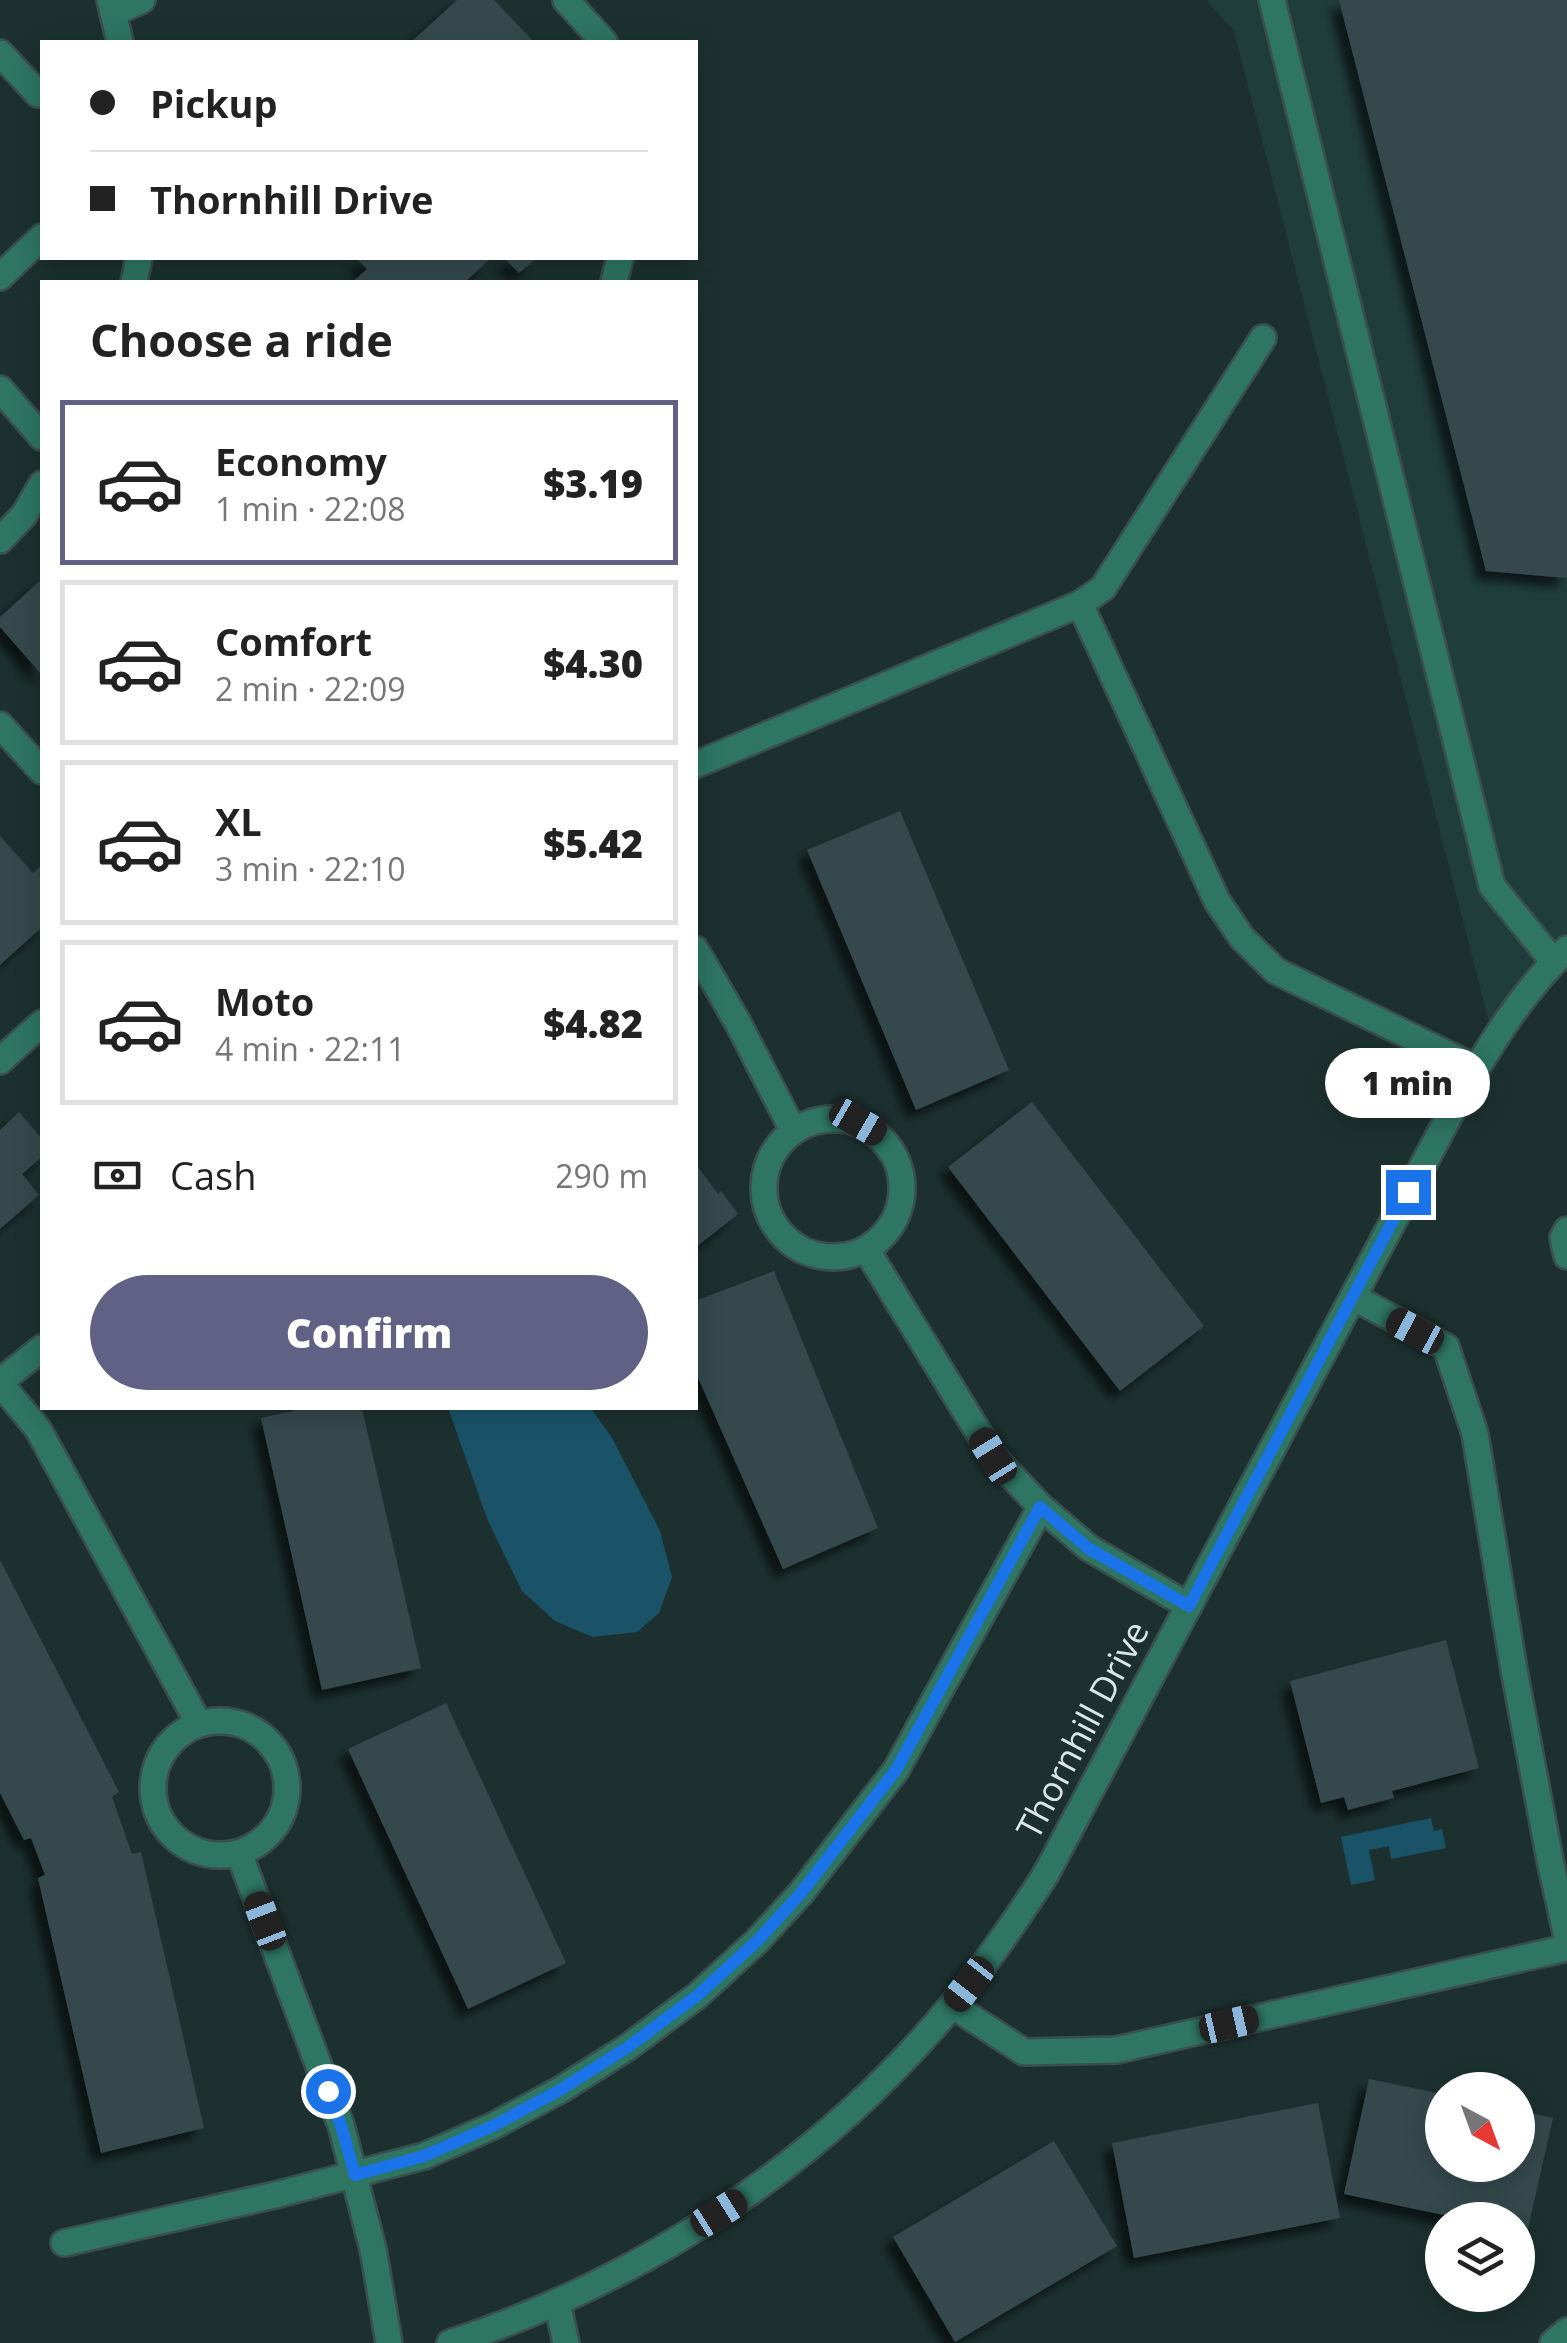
<!DOCTYPE html>
<html lang="en">
<head>
<meta charset="utf-8">
<style>
	body { margin:0; font-family:"Open Sans",sans-serif; background:#f6f6f6; color:#222; height:100vh; display:flex; flex-direction:column; font-size:38px; white-space:nowrap }
	* { box-sizing:border-box; margin:0 }
	p { font-size:32px; color:#767676 }
	.icon { flex:none; width:55px; height:55px; fill:none; stroke:currentColor; stroke-width:2; stroke-linecap:round; stroke-linejoin:round }
	.map { position:relative; flex:1; overflow:hidden }
	.sheet { position:absolute; left:40px; top:280px; width:658px; height:1130px; display:flex; flex-direction:column; background:#fff; border-radius:0px; box-shadow:0 5px 25px #0003 }
	.sheet>* { flex:none }
	.top-card { position:absolute; left:40px; top:40px; width:658px; height:220px; border-radius:0px; box-shadow:0 5px 25px #0003; display:grid; align-content:center; height:220px; padding:0 50px; background:#fff }
	.needle { width:65px; rotate:139deg }
	.controls { position:absolute; left:1425px; top:2072px; display:grid; gap:20px }
	.controls a { display:grid; place-items:center; width:110px; height:110px; border-radius:50%; background:#fff; box-shadow:0 5px 25px #0003; font-size:50px }
	.end { position:absolute; width:45px; height:45px; margin:-22px; border:12px solid #1a73e8; background:#fff; box-shadow:0 0 0 5px #fff }
	.from { border-radius:50% }
	.bubble { position:absolute; height:70px; border-radius:35px; background:#fff; box-shadow:0 5px 25px #0003; font-size:32px; font-weight:800; line-height:70px; text-align:center }
	.car { position:absolute; width:30px; height:60px; margin:-30px -15px; border-radius:12px; box-shadow:0 0 8px 2px #0007; background:linear-gradient(#222 24%,#8ab4d8 0 40%,#222 0 76%,#8ab4d8 0 86%,#222 0) }
	.top-card b { display:flex; align-items:center; gap:35px; height:95px; font-size:38px }
	.top-card b+b { border-top:2px solid #e0e0e0 }
	.top-card i { width:25px; height:25px; background:#222 }
	ul { padding:0; list-style:none }
	li { display:flex; align-items:center; gap:30px; height:165px; margin:0 20px 15px; padding:0 30px; border:5px solid #e0e0e0; border-radius:0px }
	li div { flex:1 }
	li b { display:block; font-size:38px }
	li em { font-style:normal; font-weight:800 }
	li.on { border-color:#606184 }
	li>.icon { width:90px; height:90px; stroke-width:1.5 }
	h2 { padding:0 50px; font-size:45px; line-height:120px }
	.pay { display:flex; align-items:center; gap:25px; height:110px; padding:0 50px; font-size:38px }
	.pay p { margin-inline-start:auto }
	.primary-button { display:flex; gap:20px; margin-top:auto; padding:20px 50px }
	.primary-button a { flex:1; height:115px; border-radius:60px; background:#606184; color:#fff; font-size:40px; font-weight:800; line-height:115px; text-align:center }
	.map>svg:first-child { display:block }
	.built { fill:#1f3d3b }
	.water { fill:#1a5368 }
	.building { fill:#34494d; filter:url(#shadow) }
	.lines { fill:none; stroke-linecap:round; stroke-linejoin:round }
	.minor-casing { stroke:#3a4e4c; stroke-width:30 }
	.minor { stroke:#2e7562; stroke-width:25 }
	.route { stroke:#1a73e8; stroke-width:12 }
	.labels { text-anchor:middle; stroke-width:8; stroke-linejoin:round; paint-order:stroke }
	.street-label { font-size:35px; fill:#dae7e5; stroke:#1c312f }
</style>
</head>
<body>
<div class="map">
<svg width="1567" height="2343" viewBox="0 0 1567 2343">
	<defs>
		<filter id="shadow"><feDropShadow dx="-9" dy="9" stdDeviation="5" flood-color="#0009"/></filter>
	</defs>
	<rect width="100%" height="100%" fill="#1c312f"/>
	<polygon class="built" points="1207,0 1567,0 1567,932 1538,961 1490,1026 1234,31"/>
	<g class="water">
		<polygon points="448,1408 591,1408 612,1438 660,1531 672,1577 659,1613 637,1632 593,1637 555,1621 522,1591 488,1521"/>
		<polygon points="1431,1818 1434,1831 1442,1829 1446,1848 1391,1859 1389,1846 1369,1850 1375,1880 1351,1885 1341,1837"/>
	</g>
	<g class="building">
		<polygon points="457,0 494,0 534,42 411,42"/>
		<polygon points="1339,0 1567,0 1567,578 1486,571"/>
		<polygon points="356,258 491,258 465,282 352,282 367,269"/>
		<polygon points="504,258 537,258 519,273"/>
		<polygon points="42,579 42,675 0,627 0,617"/>
		<polygon points="900,811 1009,1070 916,1110 807,850"/>
		<polygon points="0,836 33,873 42,865 42,927 0,965"/>
		<polygon points="1032,1102 1204,1326 1120,1391 948,1167"/>
		<polygon points="19,1112 42,1139 42,1157 22,1174 39,1195 0,1229 0,1130"/>
		<polygon points="695,1163 718,1194 721,1191 738,1214 695,1248"/>
		<polygon points="774,1271 878,1528 783,1569 695,1371 695,1301"/>
		<polygon points="307,1408 362,1408 421,1668 322,1690 261,1418"/>
		<polygon points="0,1560 119,1792 112,1797 132,1854 141,1852 204,2128 101,2153 38,1878 45,1875 31,1838 24,1840 0,1793"/>
		<polygon points="1446,1640 1479,1768 1392,1791 1394,1798 1348,1810 1344,1797 1321,1803 1290,1681"/>
		<polygon points="446,1703 566,1963 468,2009 348,1749"/>
		<polygon points="1369,2079 1442,2094 1442,2165 1518,2165 1518,2110 1553,2118 1527,2233 1518,2231 1518,2220 1467,2220 1344,2194"/>
		<polygon points="1318,2103 1340,2218 1134,2258 1112,2143"/>
		<polygon points="1054,2141 1117,2246 955,2342 893,2237"/>
	</g>
	<g class="lines">
		<g class="minor-casing">
			<g id="minor">
				<polyline points="110,0 120,42"/>
				<polyline points="566,0 604,42"/>
				<polyline points="1272,0 1492,886 1554,962"/>
				<polyline points="113,13 142,0"/>
				<polyline points="0,53 38,94"/>
				<polyline points="0,277 42,237"/>
				<polyline points="134,282 139,258"/>
				<polyline points="614,282 620,258"/>
				<polyline points="1263,338 1103,588 1080,604 1217,901 1242,938 1276,971 1476,1068"/>
				<polyline points="0,389 42,437"/>
				<polyline points="0,540 24,515 42,484"/>
				<polyline points="0,725 42,771"/>
				<polyline points="695,765 1080,604"/>
				<polyline points="695,949 738,1023 793,1130"/>
				<polyline points="0,1061 42,1023"/>
				<circle cx="833" cy="1188" r="69"/>
				<polyline points="1567,1230 1563,1238 1567,1256"/>
				<polyline points="866,1249 993,1456 1041,1507 1089,1548 1189,1606"/>
				<polyline points="1353,1297 1446,1347 1475,1434 1514,1670 1550,1860 1567,1937"/>
				<polyline points="0,1382 42,1348"/>
				<polyline points="0,1383 38,1429 199,1724"/>
				<circle cx="220" cy="1788" r="67"/>
				<polyline points="239,1853 341,2125 373,2249 389,2343"/>
				<polyline points="952,2005 1024,2052 1116,2050 1567,1948"/>
				<polyline points="64,2243 279,2194 424,2156 493,2126 560,2090 628,2047 698,1995 757,1941 801,1893 896,1770 1041,1507"/>
				<polyline points="557,2302 566,2343"/>
				<path d="M450,2343C644,2280 823,2162 953,2004C987,1963 1017,1919 1046,1874L1454,1107C1487,1050 1519,995 1567,949"/>
				<polyline points="1553,2343 1567,2331"/>
			</g>
		</g>
		<use href="#minor" class="minor"/>
	</g>
	<g class="lines">
		<polyline class="route" points="328,2091 341,2125 355,2175 424,2156 493,2126 560,2090 628,2047 698,1995 757,1941 801,1893 896,1770 1040,1507 1088,1548 1189,1606 1408,1192"/>
	</g>
	<g class="labels">
		<g class="street-label">
			<text transform="translate(1083 1730) rotate(-62)" y="12">Thornhill Drive</text>
		</g>
	</g>
</svg>
<div class="controls">
<a><svg class="needle" viewBox="-14 -14 28 28"><path d="M0-13l5 13h-10z" fill="#e53935"/><path d="M0 13l5-13h-10z" fill="#767676"/></svg></a>
<a><svg class="icon" aria-label="layers" viewBox="0 0 24 24"><path d="M12 4l9 5-9 5-9-5zM3 14l9 5 9-5"/></svg></a>
</div>
<i class="end from" style="left:328px;top:2091px"></i>
<i class="end" style="left:1408px;top:1192px"></i>
<div class="bubble" style="left:1325px;top:1048px;width:165px">1 min</div>
<i class="car" style="left:858px;top:1122px;rotate:120deg"></i>
<i class="car" style="left:1415px;top:1331px;rotate:298deg"></i>
<i class="car" style="left:993px;top:1456px;rotate:328deg"></i>
<i class="car" style="left:265px;top:1921px;rotate:339deg"></i>
<i class="car" style="left:969px;top:1984px;rotate:218deg"></i>
<i class="car" style="left:1229px;top:2024px;rotate:77deg"></i>
<i class="car" style="left:719px;top:2213px;rotate:58deg"></i>
<div class="top-card">
<b><i class="from"></i>Pickup</b>
<b><i></i>Thornhill Drive</b>
</div>
<section class="sheet">
<h2>Choose a ride</h2>
<ul>
<li class="on"><svg class="icon" aria-label="car" viewBox="0 0 24 24"><path d="M5 17H2v-5l4-1 3-4h7l3 4 3 1v5h-3M9 17h6M6 11h13"/><circle cx="7" cy="17" r="2"/><circle cx="17" cy="17" r="2"/></svg><div><b>Economy</b><p>1 min · 22:08</p></div><em>$3.19</em></li>
<li><svg class="icon" aria-label="car" viewBox="0 0 24 24"><path d="M5 17H2v-5l4-1 3-4h7l3 4 3 1v5h-3M9 17h6M6 11h13"/><circle cx="7" cy="17" r="2"/><circle cx="17" cy="17" r="2"/></svg><div><b>Comfort</b><p>2 min · 22:09</p></div><em>$4.30</em></li>
<li><svg class="icon" aria-label="car" viewBox="0 0 24 24"><path d="M5 17H2v-5l4-1 3-4h7l3 4 3 1v5h-3M9 17h6M6 11h13"/><circle cx="7" cy="17" r="2"/><circle cx="17" cy="17" r="2"/></svg><div><b>XL</b><p>3 min · 22:10</p></div><em>$5.42</em></li>
<li><svg class="icon" aria-label="car" viewBox="0 0 24 24"><path d="M5 17H2v-5l4-1 3-4h7l3 4 3 1v5h-3M9 17h6M6 11h13"/><circle cx="7" cy="17" r="2"/><circle cx="17" cy="17" r="2"/></svg><div><b>Moto</b><p>4 min · 22:11</p></div><em>$4.82</em></li>
</ul>
<div class="pay"><svg class="icon" aria-label="cash" viewBox="0 0 24 24"><path d="M3 7h18v10H3z"/><circle cx="12" cy="12" r="2"/></svg>Cash<p>290 m</p></div>
<div class="primary-button"><a>Confirm</a></div>
</section>
</div>
</body>
</html>
